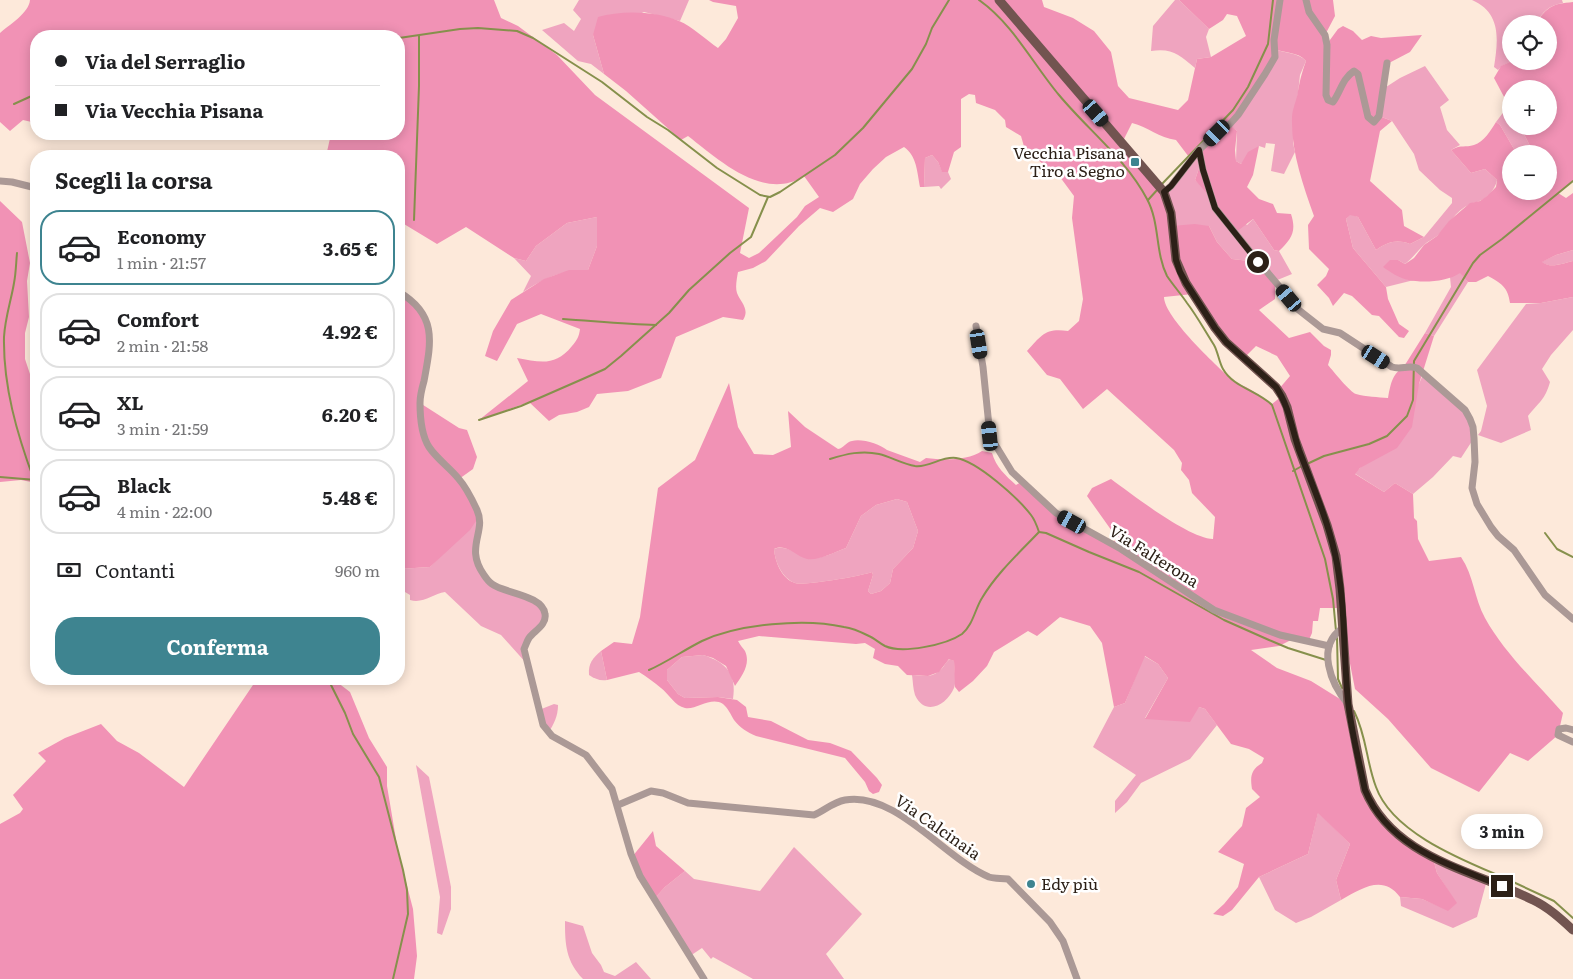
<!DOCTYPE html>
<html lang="it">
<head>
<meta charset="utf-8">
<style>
	body { margin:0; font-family:Literata,serif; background:#f2f2f2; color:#202124; height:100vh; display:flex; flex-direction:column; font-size:19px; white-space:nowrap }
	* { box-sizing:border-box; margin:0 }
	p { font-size:16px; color:#757577 }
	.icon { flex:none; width:28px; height:28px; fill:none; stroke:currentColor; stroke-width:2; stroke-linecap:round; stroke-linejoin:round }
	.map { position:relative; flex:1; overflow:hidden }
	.details { position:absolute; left:30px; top:150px; width:375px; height:535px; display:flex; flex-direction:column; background:#fff; border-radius:20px; box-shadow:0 2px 12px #0003 }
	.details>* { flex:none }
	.banner { position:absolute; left:30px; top:30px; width:375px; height:110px; border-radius:20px; box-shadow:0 2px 12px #0003; display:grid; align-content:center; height:110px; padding:0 25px; background:#fff }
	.buttons { position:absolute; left:1502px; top:15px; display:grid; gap:10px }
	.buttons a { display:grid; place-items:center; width:55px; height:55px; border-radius:50%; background:#fff; box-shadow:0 2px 12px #0003; font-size:25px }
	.end { position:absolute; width:22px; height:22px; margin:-11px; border:6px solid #2c2017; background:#fff; box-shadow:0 0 0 2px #fff }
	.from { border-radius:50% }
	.bubble { position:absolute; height:35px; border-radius:18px; background:#fff; box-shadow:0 2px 12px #0003; font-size:16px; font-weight:700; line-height:35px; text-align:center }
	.car { position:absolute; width:15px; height:30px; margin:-15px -8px; border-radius:6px; box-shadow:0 0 4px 1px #0007; background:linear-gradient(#222 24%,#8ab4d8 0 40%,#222 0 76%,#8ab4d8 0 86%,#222 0) }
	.banner b { display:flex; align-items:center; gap:18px; height:48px; font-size:19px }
	.banner b+b { border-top:1px solid #e0e0e0 }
	.banner i { width:12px; height:12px; background:#202124 }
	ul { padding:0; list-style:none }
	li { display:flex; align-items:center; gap:15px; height:75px; margin:0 10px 8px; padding:0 15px; border:2px solid #e0e0e0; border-radius:20px }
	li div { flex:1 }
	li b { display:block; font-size:19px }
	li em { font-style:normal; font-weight:700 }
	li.on { border-color:#3e8490 }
	li>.icon { width:45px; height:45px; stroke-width:1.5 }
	h2 { padding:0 25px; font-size:22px; line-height:60px }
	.pay { display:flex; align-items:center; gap:12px; height:55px; padding:0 25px; font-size:19px }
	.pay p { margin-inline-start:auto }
	.button { display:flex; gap:10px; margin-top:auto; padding:10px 25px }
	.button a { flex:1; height:58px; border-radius:20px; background:#3e8490; color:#fff; font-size:20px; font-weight:700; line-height:58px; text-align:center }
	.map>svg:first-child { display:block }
	.green { fill:#efa4bf }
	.forest { fill:#f192b5; fill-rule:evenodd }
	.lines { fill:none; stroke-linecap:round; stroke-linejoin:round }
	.stream { stroke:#86904c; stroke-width:2 }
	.minor { stroke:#ab9996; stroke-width:7 }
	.major { stroke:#725450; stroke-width:9 }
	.route { stroke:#2c2017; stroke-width:6 }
	.poi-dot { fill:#3e8490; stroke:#fff; stroke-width:2 }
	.labels { text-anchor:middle; stroke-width:5; stroke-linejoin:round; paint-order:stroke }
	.poi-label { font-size:16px; fill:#2c2017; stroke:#fff; text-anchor:end }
	.street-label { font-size:16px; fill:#2c2017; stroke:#fff }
</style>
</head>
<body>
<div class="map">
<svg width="1573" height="979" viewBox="0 0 1573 979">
	<rect width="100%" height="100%" fill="#fde9da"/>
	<g class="green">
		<polygon points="579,0 689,0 680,21 644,12 593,35 604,74 591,64 578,61 542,30 564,23 574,31 581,19 573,10"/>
		<path d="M1175,0H1179L1209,29L1206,37L1211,57L1197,59L1195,68C1179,55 1173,48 1151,51L1153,26Z"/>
		<path d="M1472,0H1562L1563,3C1549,5 1543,12 1535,24H1511L1512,61L1502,66L1498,70L1494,67C1498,41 1502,13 1472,0Z"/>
		<path d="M1275,49C1286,54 1297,52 1306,61L1300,75L1298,93L1293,143L1295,152L1284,174L1271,171L1275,144L1266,143L1265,148L1259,146L1241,164L1236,161L1237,131L1229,125Z"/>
		<path d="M1425,66L1449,100L1440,107L1447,130L1460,145L1451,150L1471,173L1485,169L1497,180C1495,190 1487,199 1477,202C1476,202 1471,203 1470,204C1455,211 1448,226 1437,236C1433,239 1428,241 1424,245C1417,251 1413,258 1405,264L1398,260L1408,280H1414L1386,287L1353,248L1346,219L1350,214L1358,217L1376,250C1388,242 1396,239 1410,244L1424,237L1452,203V198L1440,190L1419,170L1414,154L1392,121L1379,116L1383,89L1400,78Z"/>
		<polygon points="1510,108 1511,126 1520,126 1534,154 1517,154 1500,125 1496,122 1505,110"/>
		<polygon points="1199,150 1199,168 1195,180 1247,225 1253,219 1274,250 1279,251 1292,274 1275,281 1258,262 1232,259 1217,242 1209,226 1172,226 1164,192"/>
		<polygon points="932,155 938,162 942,171 948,172 951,179 941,189 939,186 924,187 925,158"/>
		<path d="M597,217V246L588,270C561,270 545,278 523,292L531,276L514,258L526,261L536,246L567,223Z"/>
		<path d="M1573,250V261C1563,263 1551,269 1541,262L1556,255Z"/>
		<polygon points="1460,272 1468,282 1434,336 1425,333 1451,287 1450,277"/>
		<path d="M1573,297V330L1551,355L1542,369L1550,382C1545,400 1539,402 1528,416L1531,430L1501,443L1478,435L1481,431L1487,406L1477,370L1526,304L1541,303Z"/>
		<polygon points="1424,372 1465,410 1474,438 1461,458 1453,456 1433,477 1413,494 1395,483 1384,492 1354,473 1360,468 1419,384"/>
		<path d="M897,499L907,502L918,531L913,548L893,569L890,583L881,591L871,594L868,591L873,575L872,572C862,576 803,586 795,583C782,578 775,562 774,549C788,543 800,559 815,558C823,558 838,551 846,548L861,516L876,505Z"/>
		<path d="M480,515L476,560L492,584L536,602L545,614L524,649L527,664L501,635L481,626L445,592C433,594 423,604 410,600V595L400,589L399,569L430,567Z"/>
		<path d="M601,651L607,680C600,681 595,679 589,675C588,663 593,658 601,651Z"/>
		<path d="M703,655C726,662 737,674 733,699L718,697L685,698L678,694L667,680V670L682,657Z"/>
		<polygon points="1144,656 1158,664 1168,678 1145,718 1199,707 1205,709 1217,725 1190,759 1141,783 1127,802 1115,813 1115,801 1136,775 1093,747 1114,707 1125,703"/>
		<path d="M950,659L954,661C954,669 957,681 954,688C947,705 925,717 915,695C913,689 913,682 912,675C921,676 932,678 939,671C944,668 945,662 950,659Z"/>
		<path d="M554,704L558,705C558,716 554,724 548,733L539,710Z"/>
		<polygon points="416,765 429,777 451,887 451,909 442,935 437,933 440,897"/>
		<polygon points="1318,812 1350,844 1336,880 1341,900 1311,917 1296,923 1275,910 1259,877 1308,854"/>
		<polygon points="794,847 862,914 826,954 844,979 753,979 713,957 711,959 702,948 690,956 654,899 665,887 685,871 694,879 760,891"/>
		<polygon points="1433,858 1487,880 1477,917 1453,928 1401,906 1400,897 1422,899 1448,910 1456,903 1437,873"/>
		<path d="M565,921L583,926L592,953L601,965L604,972L615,976L636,962L651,979H583C566,961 565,945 565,921Z"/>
	</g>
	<g class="forest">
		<path d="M30,0H494L501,18L518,26L557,55L595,95L749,208L740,253L749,258L759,253L797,217L805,206L819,197L804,176C764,202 719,160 688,136L681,140L626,91L604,74L593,35L598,17C622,10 656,11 679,21C692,26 706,40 718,48L726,39L738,18L736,6L713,2L709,0H1042L1044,7L1073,18L1094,31L1111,52L1118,86L1129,98L1178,110L1188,100L1197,59L1211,57L1246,36L1237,16L1227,14L1223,20L1209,29L1179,0H1333L1335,16L1325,35L1327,44L1338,29L1343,26L1353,31L1362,40L1371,36L1381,38L1422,35L1410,52L1389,63L1379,116L1392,121L1380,131L1370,181L1402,210L1404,226L1424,237L1410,244C1396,239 1388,242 1376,250L1358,217L1350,215L1346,219L1353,248L1386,287L1388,299L1399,324L1409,331L1404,338L1399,337L1379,316L1372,315L1352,296L1344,293L1333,306L1329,298L1317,285L1326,276L1329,269L1309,249L1308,225L1314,216C1303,185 1291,151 1292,118C1292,109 1297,100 1298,91C1300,80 1302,72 1306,61C1297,51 1286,54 1275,49V57L1230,125L1237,131L1235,150L1236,161L1241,164L1248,152L1259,146L1253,175L1247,187L1259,199L1273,204L1277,213L1291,214C1297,232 1291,239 1279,251L1274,250L1253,219L1235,233L1211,198L1195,180L1199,168V151L1192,161L1176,140C1159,138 1148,127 1132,123L1122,143L1164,192L1172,226L1195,224L1209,226L1217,242L1232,259L1258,262L1275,281V299L1259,310L1289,338L1310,332L1324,346L1331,350V355L1328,365C1334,372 1350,392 1356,394C1366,397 1378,397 1388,398C1390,387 1392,373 1403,368L1425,333L1434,336L1419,384L1412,427L1397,448L1360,468L1355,474L1384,492L1395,483L1413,494L1414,518L1417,521L1418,539L1429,561L1461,557C1474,576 1474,598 1485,618C1505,654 1536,682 1563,713L1558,735L1528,761L1510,753L1479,792L1431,768L1388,719L1355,689L1343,628L1342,608H1320L1318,621H1313L1312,633L1308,642L1293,639L1279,646L1251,650L1277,668L1311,681L1348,704L1365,790L1378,814L1433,858L1437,873L1457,903L1448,911L1422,899L1400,897C1383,874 1362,888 1341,900L1336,880L1350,844L1318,813L1308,854L1259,877L1232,910L1223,916L1213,914L1224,904L1238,887L1244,864L1218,852L1242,826L1246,808L1260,797L1252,789C1250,776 1251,770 1262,763L1264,758L1249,749L1231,744L1205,709L1199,707L1190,722L1145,719L1168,678L1158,664L1145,656L1125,703L1114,707L1102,643L1090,626L1060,617L1037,636L1028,631L994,652L987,666L973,681L959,692L955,687L954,661L949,659L939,672L928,676L907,675L898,666L885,664L873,658L875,649L865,643L856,644L759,636L738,641C740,645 743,648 745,651C751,664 742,676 735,686L726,666L713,658L703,655L682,657L667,670V680L678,694L685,698L718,697L737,700L746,707L748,717L771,721L808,740L830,743L851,751L877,778L882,785L879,792L873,794L869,791L865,782L845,758L756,736C747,732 740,728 734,720C731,715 728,708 723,704C711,696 697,710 685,708C675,706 669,694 661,688C654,682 647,677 639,672L607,680L601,651L614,642L632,644L640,617L658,488L695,460L729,383L738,427L754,454L773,455L791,447L788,411L805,427L838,449C844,448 846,442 852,441C861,438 880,444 887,450L920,462L926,458C944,460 967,461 982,451L992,453C996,467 1006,476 1016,485L1021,482L1064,521L1111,541H1123L1114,534L1087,496L1092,488L1111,479C1133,495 1188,538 1213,539L1215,517L1192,493L1189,480L1181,470L1182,463L1174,450L1107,389L1083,409L1060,379L1047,375L1027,351C1042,335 1045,328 1068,331L1079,321L1083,299L1072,218L1074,196L1060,177L1025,150L1021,136L1006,127L1005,120L995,110L976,103L975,95L969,94L961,99V147L954,152L948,172H942L938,162L932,155L925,158L924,187H920C917,172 917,156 904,147L886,157L873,169L860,184L853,199L833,212L820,208L799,226L766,261L753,268L738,272C737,278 735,287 737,293C741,303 750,309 743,320L723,317L676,337L661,378L628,391L597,394L589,407L577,412L559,415L549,421L529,402L479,420L528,381L517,358C540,362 555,367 572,346C577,340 579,337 580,329L541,314L517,324L497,361L485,356L493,331L511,300L544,279L569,270H588L597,246V217L567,223L536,246L526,261L514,258L466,227L437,244L399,221V156H326L331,134H399V36H36V123L23,120L10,131L0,122V33C9,25 29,13 30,0ZM1193,294L1244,358L1256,346L1277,356L1290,376L1278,390L1282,396L1272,404C1264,398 1255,392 1246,387C1241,385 1236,383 1232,380C1216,365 1164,317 1164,297ZM897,499L907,502L918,531L913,548L893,569L890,583L881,591L871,594L868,591L873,575L872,572C862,576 803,586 795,583C782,579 775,562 774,549C787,543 795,556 807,559C818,561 835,552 846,548L861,516L876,505Z"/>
		<path d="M1573,2V181L1558,193L1566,198L1573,193V250L1556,255L1542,262C1551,269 1563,263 1573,261V297L1541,303H1510C1508,287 1501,283 1488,276L1476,282H1468L1460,273C1447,282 1423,283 1408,280C1399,278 1390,272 1383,267L1390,260H1398L1405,264L1414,258L1424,245L1437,236L1449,221L1470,203L1480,201L1487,196L1496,187L1497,180L1485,169L1471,173L1451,150C1462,144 1465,148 1474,145C1484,142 1491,130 1496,122L1500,125L1517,154H1511V191H1549V154H1534L1520,126H1549V89H1511V110L1494,78L1501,66L1512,61H1549V24H1535C1548,6 1552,4 1573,2Z"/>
		<polygon points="0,201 22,222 30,263 27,281 29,317 25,333 25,359 36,392 36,483 21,480 0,482"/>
		<polygon points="399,292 416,305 431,340 420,403 459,428 467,430 477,457 473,469 459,479 480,515 470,530 430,567 399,569"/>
		<polygon points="257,679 333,679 350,692 369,738 387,767 387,786 398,851 413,909 417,956 414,979 0,979 0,824 20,813 23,809 13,795 46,761 38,753 65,738 101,724 117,741 139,753 184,787"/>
		<polygon points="653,831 656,846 685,871 665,887 654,899 632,857"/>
	</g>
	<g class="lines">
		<g class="stream">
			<path d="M979,0C1013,24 1033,64 1059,95C1088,130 1126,159 1147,199C1160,223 1155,252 1167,276C1173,285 1181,294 1187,303C1197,316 1205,331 1214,345C1218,352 1219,362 1223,369C1233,387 1258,391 1272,405L1325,559L1333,599L1336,631"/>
			<polyline points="399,38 460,29 478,28 517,31 533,38 602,82 647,117 668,130 717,168 760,195 770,197 780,192 835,155 863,128 912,69 926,44 932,28 949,0"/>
			<polyline points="14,104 36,94"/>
			<polyline points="1161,185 1233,110 1248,87 1268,44 1273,0"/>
			<polyline points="1148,200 1158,189"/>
			<polyline points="414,220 419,86 419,36"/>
			<path d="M17,253C16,263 16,273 14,283C11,301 5,318 4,337C3,386 17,434 34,480"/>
			<path d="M563,319C594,321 625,324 656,325"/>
			<polyline points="479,420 521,406 585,378 605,369 621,356 669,313 689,290 730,253 751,237 768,197"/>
			<path d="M830,459C846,454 862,450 879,454C891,457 903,464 915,466C929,468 941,456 956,458C977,461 1018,498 1031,515C1035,520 1037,526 1039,532"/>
			<polyline points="1307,464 1324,456 1369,444 1387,436 1407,416 1413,400 1414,361 1473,263 1480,255 1502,239 1573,181"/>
			<polyline points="1293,471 1302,466"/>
			<polyline points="0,477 36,480"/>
			<polyline points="1039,532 1046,533 1089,552 1139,572 1224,620 1269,640 1288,648 1326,660"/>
			<polyline points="1545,533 1557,549 1573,557"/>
			<polyline points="1337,638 1338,679 1342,688"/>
			<path d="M649,670C667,662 684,650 702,641C739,624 804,618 844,627C852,628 861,632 869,636C874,638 879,643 885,646C902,654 946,645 962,634C973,625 975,609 982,598C997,573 1019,553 1039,532"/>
			<polyline points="328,679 345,713 353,734 379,777 403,870 407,890 408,914 393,979"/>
			<path d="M1354,711C1367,737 1366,761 1376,787C1392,832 1460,859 1500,876"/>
			<polyline points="1511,881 1554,901 1573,918"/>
		</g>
		<g class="minor">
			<path d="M1306,0L1309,12L1325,35L1327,45L1326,95L1328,100L1333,102C1341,91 1342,79 1354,71L1358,74L1368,117L1374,122L1379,116L1387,63"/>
			<path d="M1199,150L1203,170L1215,208L1252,254L1289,298L1295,307L1323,329L1340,333L1392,367C1401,370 1408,365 1417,368L1465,410L1470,419L1473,427L1474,438L1475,462L1472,488L1477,504L1491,527L1498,536L1514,550L1545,595L1573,619"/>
			<polyline points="0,181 12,182 36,188"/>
			<polyline points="1164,192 1171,186 1199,150 1217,133 1229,125 1238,115 1265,74 1275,57 1274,40 1280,0"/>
			<path d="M399,292C438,315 431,343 424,381C422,388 420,396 420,403C420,417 422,436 429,447C437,459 449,467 458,478C466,487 472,499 477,510C487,532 464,547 484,575C486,578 489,582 492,584C503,593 543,595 545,614C547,625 534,631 529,638C527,641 526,645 524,649L543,725L552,736L586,755L612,789L631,854L640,876L704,979"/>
			<polyline points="976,326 983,367 990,436 1012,472 1056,513 1121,549 1214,610 1280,635 1329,646"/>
			<path d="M1343,628C1315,646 1331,684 1348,704"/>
			<polyline points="1573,730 1566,728 1559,729 1558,735 1573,742"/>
			<path d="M618,805L651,791L663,793L688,803L814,815C824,811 833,802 845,800C896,791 945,859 989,877C995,879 1001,878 1008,879L1050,922L1063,941L1077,979"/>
		</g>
		<path class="major" d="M999,0L1164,192L1171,213L1176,260L1186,283L1215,328L1226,342L1276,387L1282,396L1287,407L1295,439L1327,525L1336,556L1340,589L1348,704L1365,790C1394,859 1474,870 1533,900C1548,907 1561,919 1573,930"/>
	</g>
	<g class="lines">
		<path class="route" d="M1258,262L1215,208L1203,170L1199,150L1171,186L1164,192L1171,213L1176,260L1180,272L1186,283L1215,328L1226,342L1276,387C1289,406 1292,429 1299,450C1312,484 1327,518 1335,554C1346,602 1343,653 1348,701C1351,731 1359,761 1365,790C1388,847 1450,865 1502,886"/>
	</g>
	<g class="poi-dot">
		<rect x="1130" y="157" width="10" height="10" rx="2.5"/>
		<circle cx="1031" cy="884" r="5"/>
	</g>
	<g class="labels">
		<g class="poi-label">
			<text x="1125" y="159">Vecchia Pisana<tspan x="1125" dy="18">Tiro a Segno</tspan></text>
			<text x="1041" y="890" text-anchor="start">Edy più</text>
		</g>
		<g class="street-label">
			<text transform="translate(1154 556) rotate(32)" y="6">Via Falterona</text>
			<text transform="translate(938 827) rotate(35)" y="6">Via Calcinaia</text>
		</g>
	</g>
</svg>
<div class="buttons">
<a><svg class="icon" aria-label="locate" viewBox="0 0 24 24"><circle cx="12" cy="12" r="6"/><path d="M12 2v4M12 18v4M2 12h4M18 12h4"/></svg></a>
<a>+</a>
<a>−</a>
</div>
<i class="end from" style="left:1258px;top:262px"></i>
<i class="end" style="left:1502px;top:886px"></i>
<div class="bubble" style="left:1461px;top:814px;width:82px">3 min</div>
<i class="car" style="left:1096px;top:113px;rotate:139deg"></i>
<i class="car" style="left:1217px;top:133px;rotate:225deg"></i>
<i class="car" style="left:1289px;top:298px;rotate:320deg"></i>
<i class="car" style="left:979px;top:344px;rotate:171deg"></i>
<i class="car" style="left:1376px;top:357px;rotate:122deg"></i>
<i class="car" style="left:990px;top:436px;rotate:354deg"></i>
<i class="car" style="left:1072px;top:522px;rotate:299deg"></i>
<div class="banner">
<b><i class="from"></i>Via del Serraglio</b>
<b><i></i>Via Vecchia Pisana</b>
</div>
<section class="details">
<h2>Scegli la corsa</h2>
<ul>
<li class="on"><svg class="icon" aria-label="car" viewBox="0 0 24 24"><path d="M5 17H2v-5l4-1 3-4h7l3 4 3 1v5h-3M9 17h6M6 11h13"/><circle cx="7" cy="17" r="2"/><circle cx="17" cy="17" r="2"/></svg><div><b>Economy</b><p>1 min · 21:57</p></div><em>3.65 €</em></li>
<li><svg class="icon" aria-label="car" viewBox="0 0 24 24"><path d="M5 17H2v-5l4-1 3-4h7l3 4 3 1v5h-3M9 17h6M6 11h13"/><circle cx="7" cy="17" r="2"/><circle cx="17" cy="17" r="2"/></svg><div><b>Comfort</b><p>2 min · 21:58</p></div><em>4.92 €</em></li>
<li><svg class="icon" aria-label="car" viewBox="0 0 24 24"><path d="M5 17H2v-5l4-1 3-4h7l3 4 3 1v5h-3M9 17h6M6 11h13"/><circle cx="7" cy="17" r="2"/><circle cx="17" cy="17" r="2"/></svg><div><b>XL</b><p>3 min · 21:59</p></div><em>6.20 €</em></li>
<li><svg class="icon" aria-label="car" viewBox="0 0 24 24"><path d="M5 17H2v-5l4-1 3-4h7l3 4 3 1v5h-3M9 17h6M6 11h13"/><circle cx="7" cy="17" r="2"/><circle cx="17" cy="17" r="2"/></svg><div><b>Black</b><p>4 min · 22:00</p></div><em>5.48 €</em></li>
</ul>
<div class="pay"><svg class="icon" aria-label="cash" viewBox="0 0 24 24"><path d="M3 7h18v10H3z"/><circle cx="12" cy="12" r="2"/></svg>Contanti<p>960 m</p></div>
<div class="button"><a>Conferma</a></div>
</section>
</div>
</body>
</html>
